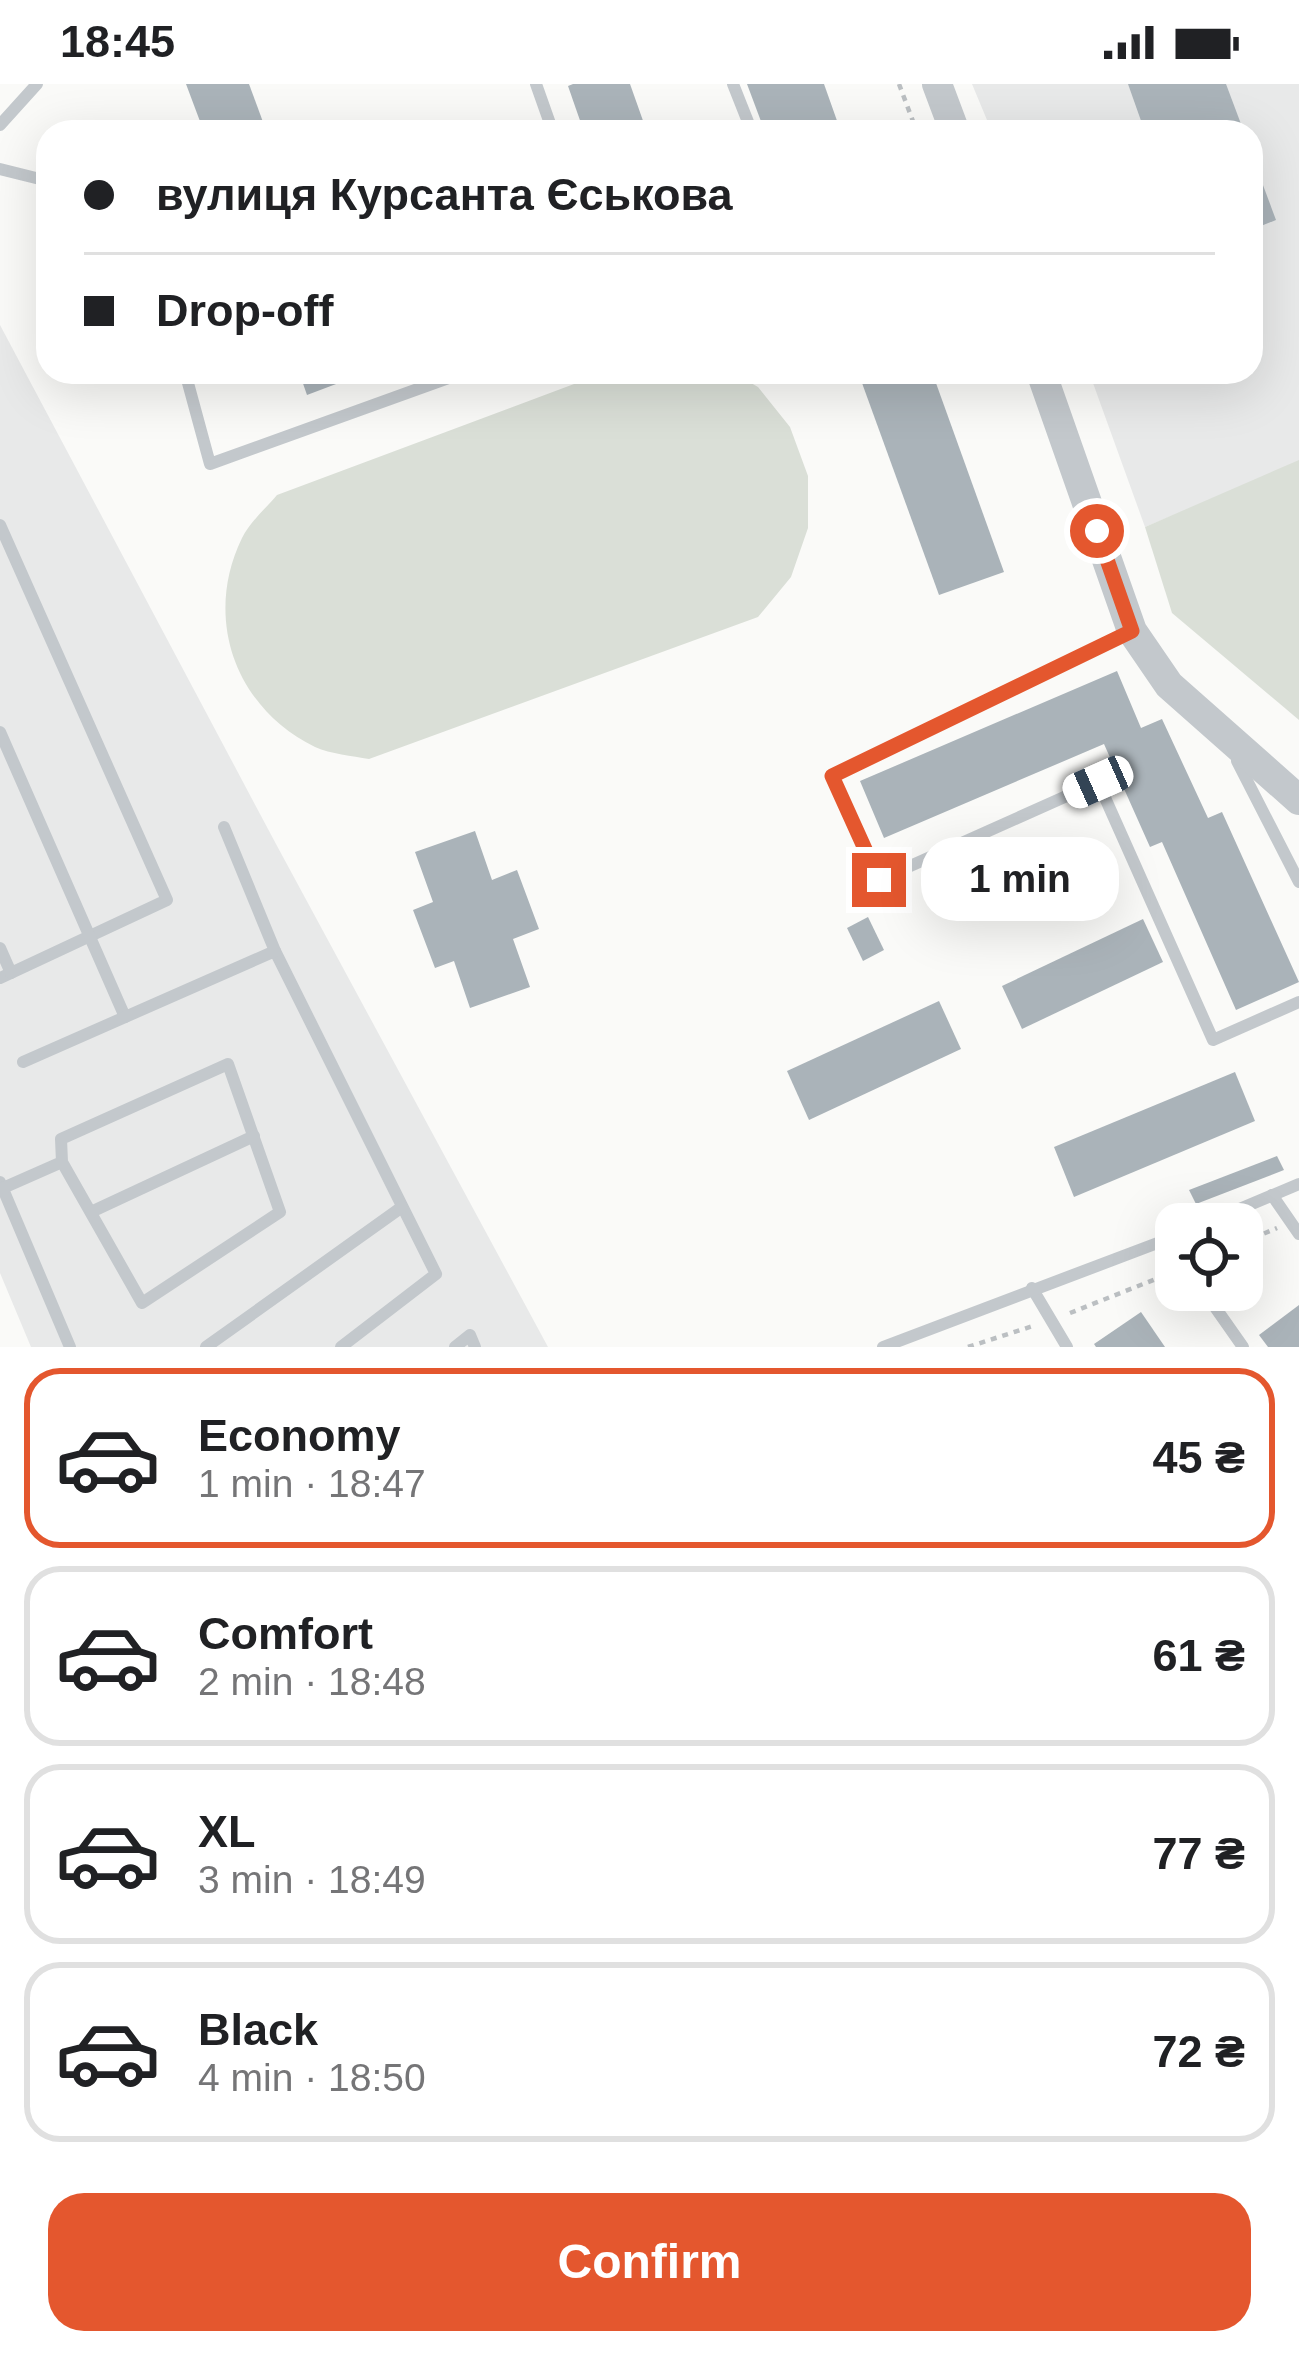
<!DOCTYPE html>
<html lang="en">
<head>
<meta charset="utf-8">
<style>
	body { margin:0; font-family:Helvetica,sans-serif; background:#f6f6f6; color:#202124; height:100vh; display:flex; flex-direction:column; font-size:45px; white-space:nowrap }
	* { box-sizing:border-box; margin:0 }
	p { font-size:39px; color:#757577 }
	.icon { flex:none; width:66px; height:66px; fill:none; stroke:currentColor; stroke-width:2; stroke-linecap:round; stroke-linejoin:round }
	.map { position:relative; height:1263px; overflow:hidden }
	.details { display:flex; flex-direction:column; background:#fff; flex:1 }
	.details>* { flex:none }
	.top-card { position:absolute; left:36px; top:36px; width:1227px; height:264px; border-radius:36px; box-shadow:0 12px 48px #0002; display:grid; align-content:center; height:264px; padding:0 48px; background:#fff }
	.controls { position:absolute; left:1155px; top:1119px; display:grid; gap:24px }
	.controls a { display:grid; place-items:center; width:108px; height:108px; border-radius:24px; background:#fff; box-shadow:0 12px 48px #0002; font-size:60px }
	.end { position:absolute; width:54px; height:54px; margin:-27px; border:15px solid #e4572e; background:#fff; box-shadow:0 0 0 6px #fff }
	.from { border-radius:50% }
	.bubble { position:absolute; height:84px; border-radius:36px; background:#fff; box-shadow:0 12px 48px #0002; font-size:39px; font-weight:700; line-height:84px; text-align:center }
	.car { position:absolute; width:36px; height:72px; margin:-36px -18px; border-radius:15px; box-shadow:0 0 9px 3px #0007; background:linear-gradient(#fff 24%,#345 0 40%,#fff 0 76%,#345 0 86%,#fff 0) }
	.top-card b { display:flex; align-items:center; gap:42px; height:114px; font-size:45px }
	.top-card b+b { border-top:3px solid #e0e0e0 }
	.top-card i { width:30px; height:30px; background:#202124 }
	ul { padding:21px 0 0; list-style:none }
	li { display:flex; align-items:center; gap:36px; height:180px; margin:0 24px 18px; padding:0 24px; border:6px solid #e0e0e0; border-radius:36px }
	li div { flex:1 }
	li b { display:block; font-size:45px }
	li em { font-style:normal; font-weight:700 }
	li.on { border-color:#e4572e }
	li>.icon { width:108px; height:108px; stroke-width:1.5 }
	.action { display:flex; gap:24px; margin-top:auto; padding:24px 48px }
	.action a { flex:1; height:138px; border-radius:36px; background:#e4572e; color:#fff; font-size:48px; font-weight:700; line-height:138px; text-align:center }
	.status { display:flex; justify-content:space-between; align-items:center; height:84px; padding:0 60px; background:#fff; direction:ltr }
	.status svg { height:33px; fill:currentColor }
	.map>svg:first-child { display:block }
	.built { fill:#e8e9e9 }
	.green { fill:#dadfd7 }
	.building { fill:#aab3b9 }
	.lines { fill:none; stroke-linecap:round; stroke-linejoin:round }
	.path { stroke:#bbbfc2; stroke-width:4.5; stroke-dasharray:6 6; stroke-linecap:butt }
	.service { stroke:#c3c8cc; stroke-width:12 }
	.tertiary { stroke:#c3c8cc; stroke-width:30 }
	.route { stroke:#e4572e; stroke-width:15 }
</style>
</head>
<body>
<div class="status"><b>18:45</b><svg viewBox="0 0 49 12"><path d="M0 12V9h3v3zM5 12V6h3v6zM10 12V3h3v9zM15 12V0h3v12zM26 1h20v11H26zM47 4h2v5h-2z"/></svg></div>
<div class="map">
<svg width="1299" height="1263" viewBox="0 0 1299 1263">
	<rect width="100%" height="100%" fill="#fafaf8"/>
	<g class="built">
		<polygon points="972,0 1299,0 1299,379 1145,443 1089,288 1251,288 1251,48 992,48"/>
		<polygon points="0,241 276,760 548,1263 31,1263 0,1189"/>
	</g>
	<g class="green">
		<path d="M606,288H732L758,303L790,343L808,392V444L791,493L758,533L369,675C352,672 331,670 315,663C235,624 203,534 242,454C250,438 266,424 277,411Z"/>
		<polygon points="1299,376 1299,636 1172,529 1145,443"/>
	</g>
	<g class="building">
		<polygon points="186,0 249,0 263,38 234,48 204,48"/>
		<polygon points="573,0 630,0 647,48 584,48 568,2"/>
		<polygon points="747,0 824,0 841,48 765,48"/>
		<polygon points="1128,0 1226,0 1244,48 1145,48"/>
		<polygon points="1251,69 1276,136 1251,146"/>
		<polygon points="299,288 350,288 352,294 307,311"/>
		<polygon points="858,288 932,288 1004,488 939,511"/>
		<polygon points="1117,587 1141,644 1162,635 1208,734 1222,728 1299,898 1236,926 1162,758 1150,763 1104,660 884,754 860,697"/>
		<polygon points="475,747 492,796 517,786 539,845 513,855 530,903 470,924 454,877 435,884 413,826 433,818 415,768"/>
		<polygon points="868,833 884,866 863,877 847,844"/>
		<polygon points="1143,835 1163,878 1022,945 1002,902"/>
		<polygon points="939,917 961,965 809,1036 787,987"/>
		<polygon points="1235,988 1255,1037 1074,1113 1054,1063"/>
		<polygon points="1277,1072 1284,1086 1196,1120 1189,1106"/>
		<polygon points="1299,1221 1299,1263 1268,1263 1259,1251"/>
		<polygon points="1141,1228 1165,1263 1096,1263 1094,1260"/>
	</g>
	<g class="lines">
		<g class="path">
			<polyline points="899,0 917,48"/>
			<polyline points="1242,1159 1277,1144"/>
			<polyline points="1070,1229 1176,1187"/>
			<polyline points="968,1263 1036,1241"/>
		</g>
		<g class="service">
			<polyline points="536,0 553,48"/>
			<polyline points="733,0 752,48"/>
			<polyline points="0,41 37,0"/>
			<polyline points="0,85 48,97"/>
			<polyline points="185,288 210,380 465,288"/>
			<polyline points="0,441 167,816 0,894"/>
			<polyline points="1131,548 832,692 879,796 1098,698 1213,956 1299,918"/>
			<polyline points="0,648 125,933"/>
			<polyline points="1237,677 1299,798"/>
			<polyline points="0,864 11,889"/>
			<polyline points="275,867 436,1190 341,1263"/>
			<polyline points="23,978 275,867 224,743"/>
			<polyline points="0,1098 70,1263"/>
			<polyline points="3,1104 62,1078 142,1219 280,1128 228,980 61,1055 62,1078"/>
			<polyline points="1272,1111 1299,1150"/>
			<polyline points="91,1128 254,1052"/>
			<polyline points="1204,1140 1299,1100"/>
			<polyline points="1032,1204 1067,1263"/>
			<polyline points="1203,1206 1243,1263"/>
			<polyline points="206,1263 402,1123"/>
			<polyline points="455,1263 470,1251 475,1263"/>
			<polyline points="883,1263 1176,1152"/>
		</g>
		<g class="tertiary">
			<polyline points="937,0 955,48"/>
			<polyline points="1041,288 1132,547 1169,601 1299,716"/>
		</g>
	</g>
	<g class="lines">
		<polyline class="route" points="879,796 832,692 1132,547 1097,447"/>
	</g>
</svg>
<div class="controls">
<a><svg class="icon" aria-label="locate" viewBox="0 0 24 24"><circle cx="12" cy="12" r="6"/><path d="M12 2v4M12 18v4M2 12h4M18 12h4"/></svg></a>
</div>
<i class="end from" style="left:1097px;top:447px"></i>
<i class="end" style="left:879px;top:796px"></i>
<div class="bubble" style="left:921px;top:753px;width:198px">1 min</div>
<i class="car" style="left:1098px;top:698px;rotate:246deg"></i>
<div class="top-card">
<b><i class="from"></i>вулиця Курсанта Єськова</b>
<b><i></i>Drop-off</b>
</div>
</div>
<section class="details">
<ul>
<li class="on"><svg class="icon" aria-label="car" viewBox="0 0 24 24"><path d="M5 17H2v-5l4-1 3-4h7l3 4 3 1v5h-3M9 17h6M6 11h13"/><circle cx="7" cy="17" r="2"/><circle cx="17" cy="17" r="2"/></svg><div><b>Economy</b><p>1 min · 18:47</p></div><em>45 ₴</em></li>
<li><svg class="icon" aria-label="car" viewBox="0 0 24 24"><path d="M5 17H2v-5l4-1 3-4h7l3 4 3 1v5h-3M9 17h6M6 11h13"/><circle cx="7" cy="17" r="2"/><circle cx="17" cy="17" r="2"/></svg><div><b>Comfort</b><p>2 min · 18:48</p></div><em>61 ₴</em></li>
<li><svg class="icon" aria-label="car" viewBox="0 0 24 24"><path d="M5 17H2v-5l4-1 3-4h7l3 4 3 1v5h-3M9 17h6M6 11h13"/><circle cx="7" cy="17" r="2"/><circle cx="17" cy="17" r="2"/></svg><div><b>XL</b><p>3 min · 18:49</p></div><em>77 ₴</em></li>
<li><svg class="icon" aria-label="car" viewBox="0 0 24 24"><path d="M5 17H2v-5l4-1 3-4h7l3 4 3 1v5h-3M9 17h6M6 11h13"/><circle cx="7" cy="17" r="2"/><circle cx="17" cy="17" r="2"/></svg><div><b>Black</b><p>4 min · 18:50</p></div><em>72 ₴</em></li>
</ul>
<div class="action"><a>Confirm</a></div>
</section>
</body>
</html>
